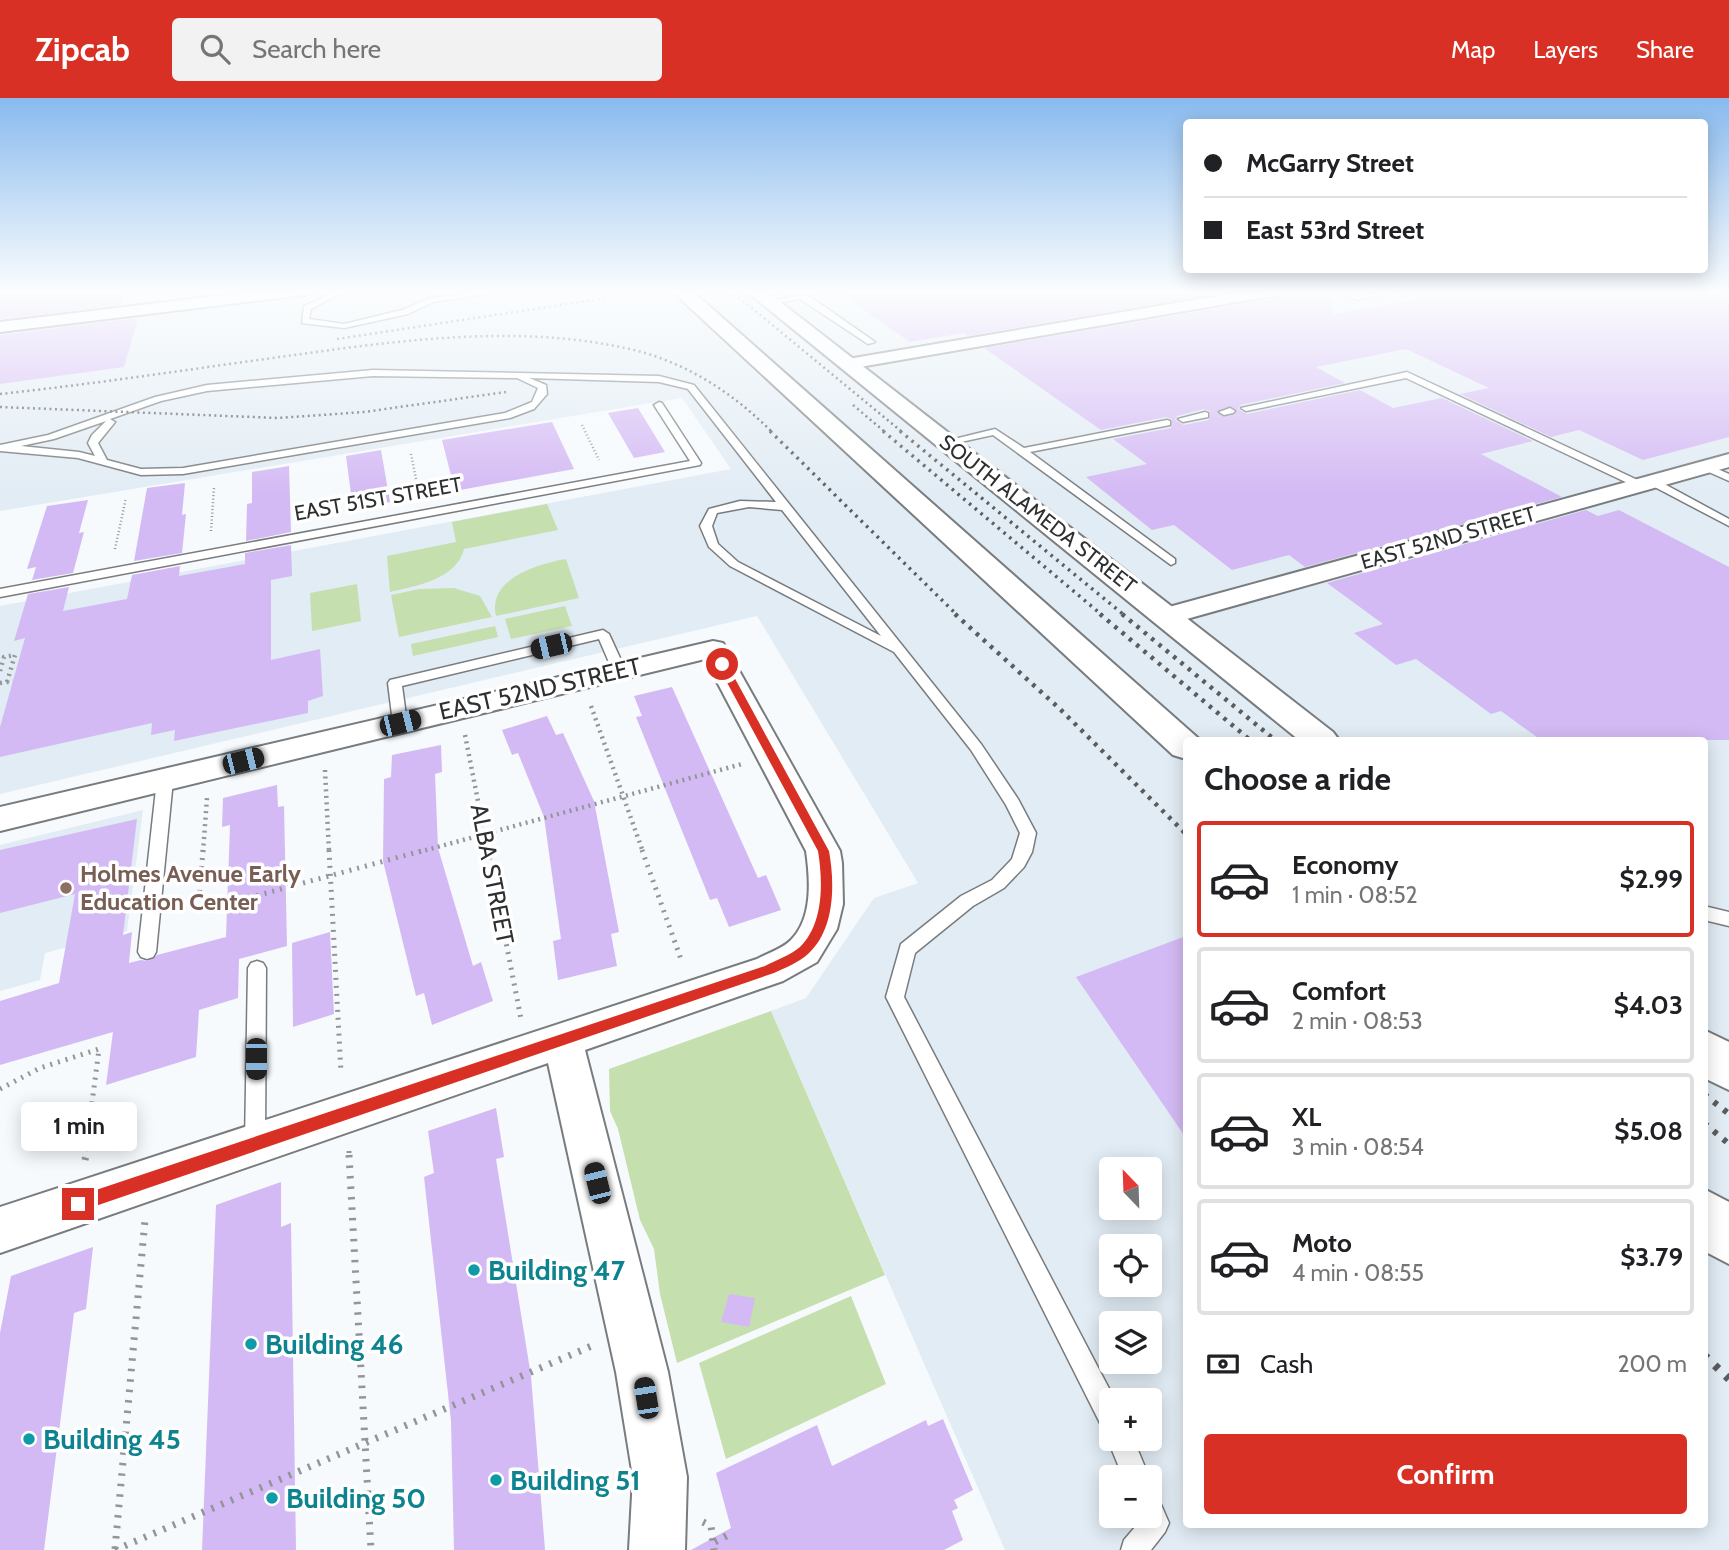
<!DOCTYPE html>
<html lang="en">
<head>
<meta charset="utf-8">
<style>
	body { margin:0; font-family:Cabin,sans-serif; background:#f2f2f2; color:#202124; height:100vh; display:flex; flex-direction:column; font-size:26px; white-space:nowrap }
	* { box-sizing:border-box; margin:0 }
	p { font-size:23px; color:#757577 }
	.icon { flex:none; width:38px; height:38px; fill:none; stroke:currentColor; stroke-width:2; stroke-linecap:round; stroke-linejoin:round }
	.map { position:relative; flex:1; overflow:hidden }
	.drawer { position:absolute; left:1183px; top:639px; width:525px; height:791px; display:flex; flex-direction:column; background:#fff; border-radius:7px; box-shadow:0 4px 18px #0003 }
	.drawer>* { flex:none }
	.hud { position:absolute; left:1183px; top:21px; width:525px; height:154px; border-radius:7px; box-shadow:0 4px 18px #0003; display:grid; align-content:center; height:154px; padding:0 21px; background:#fff }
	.needle { width:46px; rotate:337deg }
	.fabs { position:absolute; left:1099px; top:1059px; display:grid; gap:14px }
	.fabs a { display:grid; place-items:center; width:63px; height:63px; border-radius:7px; background:#fff; box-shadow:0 4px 18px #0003; font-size:35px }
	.end { position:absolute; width:32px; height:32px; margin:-16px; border:9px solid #d93025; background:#fff; box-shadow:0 0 0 4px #fff }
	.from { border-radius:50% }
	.bubble { position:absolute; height:49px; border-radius:7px; background:#fff; box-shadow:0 4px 18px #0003; font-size:23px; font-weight:700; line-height:49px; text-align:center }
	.car { position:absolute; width:21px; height:42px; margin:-21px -10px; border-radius:9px; box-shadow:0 0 5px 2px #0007; background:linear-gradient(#222 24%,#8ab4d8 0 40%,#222 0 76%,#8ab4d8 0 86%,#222 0) }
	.hud b { display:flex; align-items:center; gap:24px; height:66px; font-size:26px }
	.hud b+b { border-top:2px solid #e0e0e0 }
	.hud i { width:18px; height:18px; background:#202124 }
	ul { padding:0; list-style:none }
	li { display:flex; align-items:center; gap:21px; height:116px; margin:0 14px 10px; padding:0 7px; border:4px solid #e0e0e0; border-radius:7px }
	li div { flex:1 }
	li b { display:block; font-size:26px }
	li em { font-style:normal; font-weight:700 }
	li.selected { border-color:#d93025 }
	li>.icon { width:63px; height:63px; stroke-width:1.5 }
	h2 { padding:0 21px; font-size:32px; line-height:84px }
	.pay { display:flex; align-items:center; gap:18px; height:77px; padding:0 21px; font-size:26px }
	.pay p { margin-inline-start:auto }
	.button { display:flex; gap:14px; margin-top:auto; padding:14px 21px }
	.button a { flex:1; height:80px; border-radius:7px; background:#d93025; color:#fff; font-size:28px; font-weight:700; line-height:80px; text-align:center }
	header { display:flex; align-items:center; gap:42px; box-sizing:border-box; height:98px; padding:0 35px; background:#d93025; color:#fff }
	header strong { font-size:33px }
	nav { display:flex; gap:38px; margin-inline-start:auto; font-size:24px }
	.search { width:490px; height:63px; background:#f2f2f2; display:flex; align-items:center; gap:18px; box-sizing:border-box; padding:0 24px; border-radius:7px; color:#757577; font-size:26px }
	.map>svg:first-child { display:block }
	.built { fill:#e2ecf4; fill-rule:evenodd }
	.green { fill:#c6dfae }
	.building { fill:#d4baf4; fill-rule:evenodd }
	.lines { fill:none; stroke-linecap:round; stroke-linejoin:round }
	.service-casing { stroke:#787c7e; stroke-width:3 }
	.minor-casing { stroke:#787c7e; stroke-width:4 }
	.tertiary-casing { stroke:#787c7e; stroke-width:4 }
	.primary-casing { stroke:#787c7e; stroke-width:4 }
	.path-far3 { stroke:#939698; stroke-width:2.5; stroke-dasharray:1 2.5; stroke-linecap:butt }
	.path-far2 { stroke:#939698; stroke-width:4.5; stroke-dasharray:2 4.5; stroke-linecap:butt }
	.path-far1 { stroke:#939698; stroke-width:5; stroke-dasharray:2 6; stroke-linecap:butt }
	.path { stroke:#939698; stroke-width:7; stroke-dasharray:2.5 8; stroke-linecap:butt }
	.service { fill:#fff; fill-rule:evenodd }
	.minor { fill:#fff; fill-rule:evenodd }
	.tertiary { fill:#fff; fill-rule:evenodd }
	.primary { fill:#fff; fill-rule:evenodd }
	.rail-far4 { stroke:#5a5c5d; stroke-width:2.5; stroke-dasharray:2 3.5; stroke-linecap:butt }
	.rail-far3 { stroke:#5a5c5d; stroke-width:3.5; stroke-dasharray:2.5 5; stroke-linecap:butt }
	.rail-far2 { stroke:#5a5c5d; stroke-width:4.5; stroke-dasharray:3.5 6; stroke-linecap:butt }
	.rail-far1 { stroke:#5a5c5d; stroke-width:6; stroke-dasharray:4.5 8; stroke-linecap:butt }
	.rail { stroke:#5a5c5d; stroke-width:8; stroke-dasharray:5 10; stroke-linecap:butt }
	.route { fill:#d93025 }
	.education-dot { fill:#8d6e63; stroke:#fff; stroke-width:2.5 }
	.culture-dot { fill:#0f9aa8; stroke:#fff; stroke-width:2.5 }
	.labels { text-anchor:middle; stroke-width:7; stroke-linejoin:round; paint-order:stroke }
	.far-street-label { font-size:21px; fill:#2e2f30; stroke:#fff }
	.street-label { font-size:24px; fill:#2e2f30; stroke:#fff }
	.education-label { font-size:24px; font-weight:bold; fill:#785e54; stroke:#fff; text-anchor:start }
	.near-culture-label { font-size:28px; font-weight:bold; fill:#0d838f; stroke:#fff; text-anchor:start }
</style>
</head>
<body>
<header>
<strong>Zipcab</strong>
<div class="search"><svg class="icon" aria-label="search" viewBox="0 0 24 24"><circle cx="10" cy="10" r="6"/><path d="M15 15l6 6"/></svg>Search here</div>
<nav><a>Map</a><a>Layers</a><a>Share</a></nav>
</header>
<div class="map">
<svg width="1729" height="1452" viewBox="0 0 1729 1452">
	<rect width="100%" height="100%" fill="#f6fafd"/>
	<g class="built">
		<path d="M0,192H1729V1452H1005L771,913L806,900L874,800L918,785L757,518L0,696V508L731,371L682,300L0,413ZM1186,642H1704V1426H1186ZM1111,1071H1150V1110H1111ZM1111,1148H1150V1186H1111ZM1111,1225H1150V1264H1111ZM1111,1302H1150V1340H1111ZM1111,1379H1150V1418H1111Z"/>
		<polygon points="143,712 127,833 45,855 40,882 0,893 0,747"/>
	</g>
	<g class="green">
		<path d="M547,406L558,432L464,451C457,481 416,488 390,494L387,458L456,444L452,424Z"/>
		<path d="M566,461L579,500L496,518C487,480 539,466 566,461Z"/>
		<polygon points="357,486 361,523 312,533 310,495"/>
		<polygon points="454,490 480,498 492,519 399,539 391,497 419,491"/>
		<polygon points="565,508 572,528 511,541 505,521"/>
		<polygon points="495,528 498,539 413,558 411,546"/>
		<polygon points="771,913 885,1177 677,1265 660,1196 654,1151 640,1122 618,1031 610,1013 609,971"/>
		<polygon points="851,1198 886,1286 726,1361 699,1265"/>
	</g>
	<g class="building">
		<polygon points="0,192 124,192 121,207 0,221"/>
		<polygon points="836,192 1238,192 968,238 964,235 910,244"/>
		<path d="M1288,192H1331L1333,216L1469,192H1699L1729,202V339L1643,362L1579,332L1551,339L1460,296L1489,290L1406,251L1316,269L1345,285L1240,307L1238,311L1247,316L1360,292L1393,310L1442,300L1533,343L1481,356L1562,399L1305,469L1289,457L1232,472L1174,427L1152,432L1086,379L1147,366L1113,341L1171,330L1172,321L1166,319L1101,332L984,250L1278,200ZM1204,311L1210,313L1209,322L1184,327L1175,322L1177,318Z"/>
		<polygon points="138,220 124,269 0,286 0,237"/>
		<polygon points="638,310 665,354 634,360 608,315"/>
		<polygon points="552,324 574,371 455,393 442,342"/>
		<polygon points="381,352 390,404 353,411 346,358"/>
		<polygon points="289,368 291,434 246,443 247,406 252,405 252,374"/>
		<polygon points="185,385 182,417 186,416 182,455 134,463 147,390"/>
		<polygon points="88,402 79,435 84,434 73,475 32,482 36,469 27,471 47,408"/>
		<polygon points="1586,412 1598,418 1619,412 1729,469 1729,642 1541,642 1501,613 1491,616 1416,561 1396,567 1354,535 1383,526 1327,485"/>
		<polygon points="291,447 292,478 271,482 271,562 320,551 323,598 308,603 308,615 174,643 175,632 151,637 152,625 0,659 0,629 25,540 14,543 28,496 69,489 63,513 127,501 132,477 180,468 179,478 245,466 245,455"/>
		<polygon points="672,589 758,780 766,777 781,812 729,829 717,800 710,802 636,619 642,618 634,598"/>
		<polygon points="547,618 556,637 563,635 594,703 619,834 611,836 617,868 558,882 553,843 561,841 544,719 518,655 512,657 502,632"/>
		<polygon points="441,647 442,674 435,676 438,750 473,868 481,864 493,903 432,927 424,895 416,898 383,763 384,681 391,679 392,657"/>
		<polygon points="277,687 278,709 284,708 287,848 239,861 238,900 199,912 196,959 106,987 113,934 0,967 0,903 59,885 75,796 0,815 0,752 137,721 123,837 132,834 129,865 141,862 148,863 157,857 226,839 230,727 222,729 223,700"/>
		<polygon points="330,834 334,916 293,929 292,845"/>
		<polygon points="1186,838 1186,1040 1076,879"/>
		<polygon points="496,1010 504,1059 496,1061 531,1278 545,1452 454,1452 451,1323 424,1079 434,1075 428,1033"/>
		<polygon points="281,1084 281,1129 291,1125 296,1452 202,1452 216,1107"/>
		<polygon points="93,1149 86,1211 74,1215 44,1452 0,1452 0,1235 11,1178"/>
		<polygon points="729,1196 755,1200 749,1229 721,1224"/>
		<polygon points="943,1321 973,1392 954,1402 958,1410 952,1413 963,1442 944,1452 691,1452 731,1430 716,1375 817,1327 832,1368 926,1322 928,1328"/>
	</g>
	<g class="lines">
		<g class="service-casing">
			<g id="service">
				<polygon points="339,192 348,192 311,211 309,221 344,226 402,212 431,200 492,192 511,192 433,204 408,216 344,230 302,225 304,208"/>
				<path d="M1335,192C1344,191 1349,196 1357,197C1372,199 1389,191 1404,192L1357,202Z"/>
				<polygon points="801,197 812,200 875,244 868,246 800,201 770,206 766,204"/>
				<path d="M373,272L659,278L694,287L981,646L1018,701L1036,735L1032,754L1024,769L1004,790L973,808L915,855L904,899L1115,1302H1111V1340H1133L1149,1379H1123L1107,1340L1111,1332L1102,1329L886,899L901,846L961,798L992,782L1012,761L1020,735L1006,707L971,652L894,554L730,468L709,449L700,428L709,411L740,403L776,404L688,291L659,284L529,280L546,287L547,296L534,311L510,320L183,376L141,377L78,360L0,353V347L48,337L155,299L207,287ZM373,278L517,280L538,290L532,304L505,315L183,370L141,371L107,362L98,345L115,324L110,321L161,303L207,293ZM106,323L92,337L88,345L95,358L79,354L21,348L54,341ZM749,409L782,412L881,538L738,464L718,446L712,428L717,415Z"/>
				<polygon points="1407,274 1644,385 1645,387 1636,389 1406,280 1246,313 1241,310"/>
				<polygon points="659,304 662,305 701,365 700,367 0,499 0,491 690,363 654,307"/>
				<polygon points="1230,310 1235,313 1233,315 1224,317 1219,314"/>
				<polygon points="1205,314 1208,315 1208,319 1183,324 1178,321"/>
				<polygon points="1167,322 1170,323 1170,327 1030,354 1175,461 1175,465 1171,467 993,337 947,347 942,344 995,331 1024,350"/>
				<polygon points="1706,366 1729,376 1729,383 1702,371 1701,369"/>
				<polygon points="1649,382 1657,382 1729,421 1729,428 1649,386"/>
				<polygon points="603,532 609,536 626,573 624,576 614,576 599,541 402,588 407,625 400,630 393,625 388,585 390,582"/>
				<polygon points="165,677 173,682 156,854 153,859 147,861 141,859 138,854 157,682"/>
				<polygon points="1704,808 1729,814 1729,828 1704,822"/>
				<polygon points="257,863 263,865 266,870 265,1046 262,1053 255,1056 248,1053 245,1046 248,870 251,865"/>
				<polygon points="1150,1398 1159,1402 1169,1425 1165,1434 1151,1452 1121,1452 1124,1442 1141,1422 1140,1418 1150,1418"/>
			</g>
		</g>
		<g class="minor-casing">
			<g id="minor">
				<polygon points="267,192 312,192 304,197 0,234 0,224"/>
				<polygon points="1252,192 1286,192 1278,197 848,271 839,266 848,261"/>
				<polygon points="1729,356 1729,369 1176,524 1167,526 1158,524 1154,518 1158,512"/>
				<path d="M713,543L723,545L727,551L840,753L842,765L843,806L837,831L817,864L783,883L585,952L668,1274L687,1379L685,1452H629L633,1379L616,1274L548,965L0,1155V1109L757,861C768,855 782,851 791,842C813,820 810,781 806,753L705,561L0,733V709Z"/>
			</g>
		</g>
		<g class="tertiary-casing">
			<g id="tertiary">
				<polygon points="745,192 765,192 1333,634 1339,642 1299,642"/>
				<polygon points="1704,932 1729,944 1729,992 1704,980"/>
			</g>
		</g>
		<g class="primary-casing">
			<g id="primary">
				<polygon points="671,192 691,192 1199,641 1186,642 1186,661 1173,657"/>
				<polygon points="1704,1091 1729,1104 1729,1166 1704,1153"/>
			</g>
		</g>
		<g class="path-far3">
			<polyline points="582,327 599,362"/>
			<polyline points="411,356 419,396"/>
			<polyline points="211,433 214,390"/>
			<polyline points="115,451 126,400"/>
		</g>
		<g class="path-far2">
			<polyline points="0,573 4,559 15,557 7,584"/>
			<polyline points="0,585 13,583"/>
			<polyline points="591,608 643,754"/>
			<polyline points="465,637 488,754"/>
			<polyline points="325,672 329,754"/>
			<polyline points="203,754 207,700"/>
			<polyline points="419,754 742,666"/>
		</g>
		<g class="path-far1">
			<polyline points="203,752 199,802 211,810 425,752"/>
			<polyline points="329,752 341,975"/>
			<polyline points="488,752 521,921"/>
			<polyline points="642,752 682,864"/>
			<polyline points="0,991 40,970 99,951 85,1059"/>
			<polyline points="349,1053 349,1059"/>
		</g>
		<g class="path">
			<polyline points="349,1057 371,1452"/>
			<polyline points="85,1062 86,1057"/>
			<polyline points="703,1424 711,1428 714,1452"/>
			<polyline points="715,1444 732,1435"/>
			<polyline points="115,1451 145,1122"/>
			<polyline points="115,1452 594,1247"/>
		</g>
		<use href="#service" class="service"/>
		<use href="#minor" class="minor"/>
		<use href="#tertiary" class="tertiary"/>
		<use href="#primary" class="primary"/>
		<g class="rail-far4">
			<polyline points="730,192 902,334"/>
			<polyline points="337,241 607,200"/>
			<path d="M0,296C93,286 186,272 279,259C396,243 521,224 638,253C690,267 734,296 772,334"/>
			<polyline points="853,307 885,334"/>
			<polyline points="0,309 278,320 364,314 506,294"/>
		</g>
		<g class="rail-far3">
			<polyline points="770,333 957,517"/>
			<polyline points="883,333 1102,517"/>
			<polyline points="900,333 1124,517"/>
		</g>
		<g class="rail-far2">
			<polyline points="955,516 1060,611 1186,736"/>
			<polyline points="1100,516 1250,642"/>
			<polyline points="1122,516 1275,642"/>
		</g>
		<g class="rail-far1">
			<polyline points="1704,996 1729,1016"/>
			<polyline points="1704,1025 1729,1046"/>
		</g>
		<polyline class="rail" points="1704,1257 1729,1281"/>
	</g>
	<linearGradient id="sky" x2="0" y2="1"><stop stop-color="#89baee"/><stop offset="0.49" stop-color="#fbfdfe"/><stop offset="1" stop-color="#fbfdfe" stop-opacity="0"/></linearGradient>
	<rect width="1729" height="395" fill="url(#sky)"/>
	<path class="route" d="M722,564L727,566L829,753C835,786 835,832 808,856C799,864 785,870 774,875L78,1114L73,1112L71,1106L73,1101L78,1098L765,868C776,862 791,857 800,849C824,826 823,783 818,753L717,566Z"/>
	<circle class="education-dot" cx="66" cy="790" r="7"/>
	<g class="culture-dot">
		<circle cx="474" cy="1172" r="7"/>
		<circle cx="251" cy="1246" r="7"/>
		<circle cx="29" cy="1341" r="7"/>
		<circle cx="496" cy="1382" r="7"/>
		<circle cx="272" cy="1400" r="7"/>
	</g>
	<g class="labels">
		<g class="far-street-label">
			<text transform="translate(378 401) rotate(-10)" y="7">EAST 51ST STREET</text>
			<text transform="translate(1038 416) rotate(38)" y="7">SOUTH ALAMEDA STREET</text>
			<text transform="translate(1448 440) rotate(-16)" y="7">EAST 52ND STREET</text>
		</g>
		<g class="street-label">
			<text transform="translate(540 591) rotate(-13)" y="8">EAST 52ND STREET</text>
			<text transform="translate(492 776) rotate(79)" y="8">ALBA STREET</text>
		</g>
		<g class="education-label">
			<text x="80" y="784">Holmes Avenue Early<tspan x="80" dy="28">Education Center</tspan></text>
		</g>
		<g class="near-culture-label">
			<text x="488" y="1182">Building 47</text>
			<text x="265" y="1256">Building 46</text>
			<text x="43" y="1351">Building 45</text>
			<text x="510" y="1392">Building 51</text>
			<text x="286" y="1410">Building 50</text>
		</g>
	</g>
</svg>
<div class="fabs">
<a><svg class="needle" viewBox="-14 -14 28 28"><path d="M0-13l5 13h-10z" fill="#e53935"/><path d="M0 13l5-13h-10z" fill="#757577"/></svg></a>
<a><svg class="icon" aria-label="locate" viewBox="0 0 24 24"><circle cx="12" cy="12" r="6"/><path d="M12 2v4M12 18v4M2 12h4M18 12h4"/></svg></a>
<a><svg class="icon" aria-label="layers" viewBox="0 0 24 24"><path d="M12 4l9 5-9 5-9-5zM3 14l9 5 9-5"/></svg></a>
<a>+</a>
<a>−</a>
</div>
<i class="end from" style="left:722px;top:566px"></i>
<i class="end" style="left:78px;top:1106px"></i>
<div class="bubble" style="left:21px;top:1004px;width:116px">1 min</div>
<i class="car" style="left:551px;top:548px;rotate:257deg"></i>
<i class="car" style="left:400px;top:625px;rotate:76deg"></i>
<i class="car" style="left:243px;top:663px;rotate:76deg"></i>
<i class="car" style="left:256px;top:961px;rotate:180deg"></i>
<i class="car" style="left:597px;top:1085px;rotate:346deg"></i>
<i class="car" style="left:646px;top:1300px;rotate:351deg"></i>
<div class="hud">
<b><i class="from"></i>McGarry Street</b>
<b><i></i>East 53rd Street</b>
</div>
<section class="drawer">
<h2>Choose a ride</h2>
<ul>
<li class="selected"><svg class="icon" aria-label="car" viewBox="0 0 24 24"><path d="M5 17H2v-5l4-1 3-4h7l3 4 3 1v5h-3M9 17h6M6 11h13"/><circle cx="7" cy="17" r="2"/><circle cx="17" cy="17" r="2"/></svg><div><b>Economy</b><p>1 min · 08:52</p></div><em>$2.99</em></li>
<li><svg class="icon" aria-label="car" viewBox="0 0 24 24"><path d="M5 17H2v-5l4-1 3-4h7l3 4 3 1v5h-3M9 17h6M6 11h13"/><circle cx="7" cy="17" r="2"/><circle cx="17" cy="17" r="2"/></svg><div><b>Comfort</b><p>2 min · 08:53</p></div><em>$4.03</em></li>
<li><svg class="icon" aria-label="car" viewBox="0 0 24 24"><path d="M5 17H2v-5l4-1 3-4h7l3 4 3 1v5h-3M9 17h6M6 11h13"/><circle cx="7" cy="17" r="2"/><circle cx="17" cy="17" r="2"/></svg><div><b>XL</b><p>3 min · 08:54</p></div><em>$5.08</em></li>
<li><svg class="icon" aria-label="car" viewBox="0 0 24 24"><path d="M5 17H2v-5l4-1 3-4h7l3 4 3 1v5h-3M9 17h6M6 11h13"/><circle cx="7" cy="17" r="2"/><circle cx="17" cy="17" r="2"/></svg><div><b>Moto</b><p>4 min · 08:55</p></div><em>$3.79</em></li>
</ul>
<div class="pay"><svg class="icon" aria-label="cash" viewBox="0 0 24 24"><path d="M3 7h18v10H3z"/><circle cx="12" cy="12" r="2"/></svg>Cash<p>200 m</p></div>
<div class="button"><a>Confirm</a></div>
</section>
</div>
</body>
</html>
